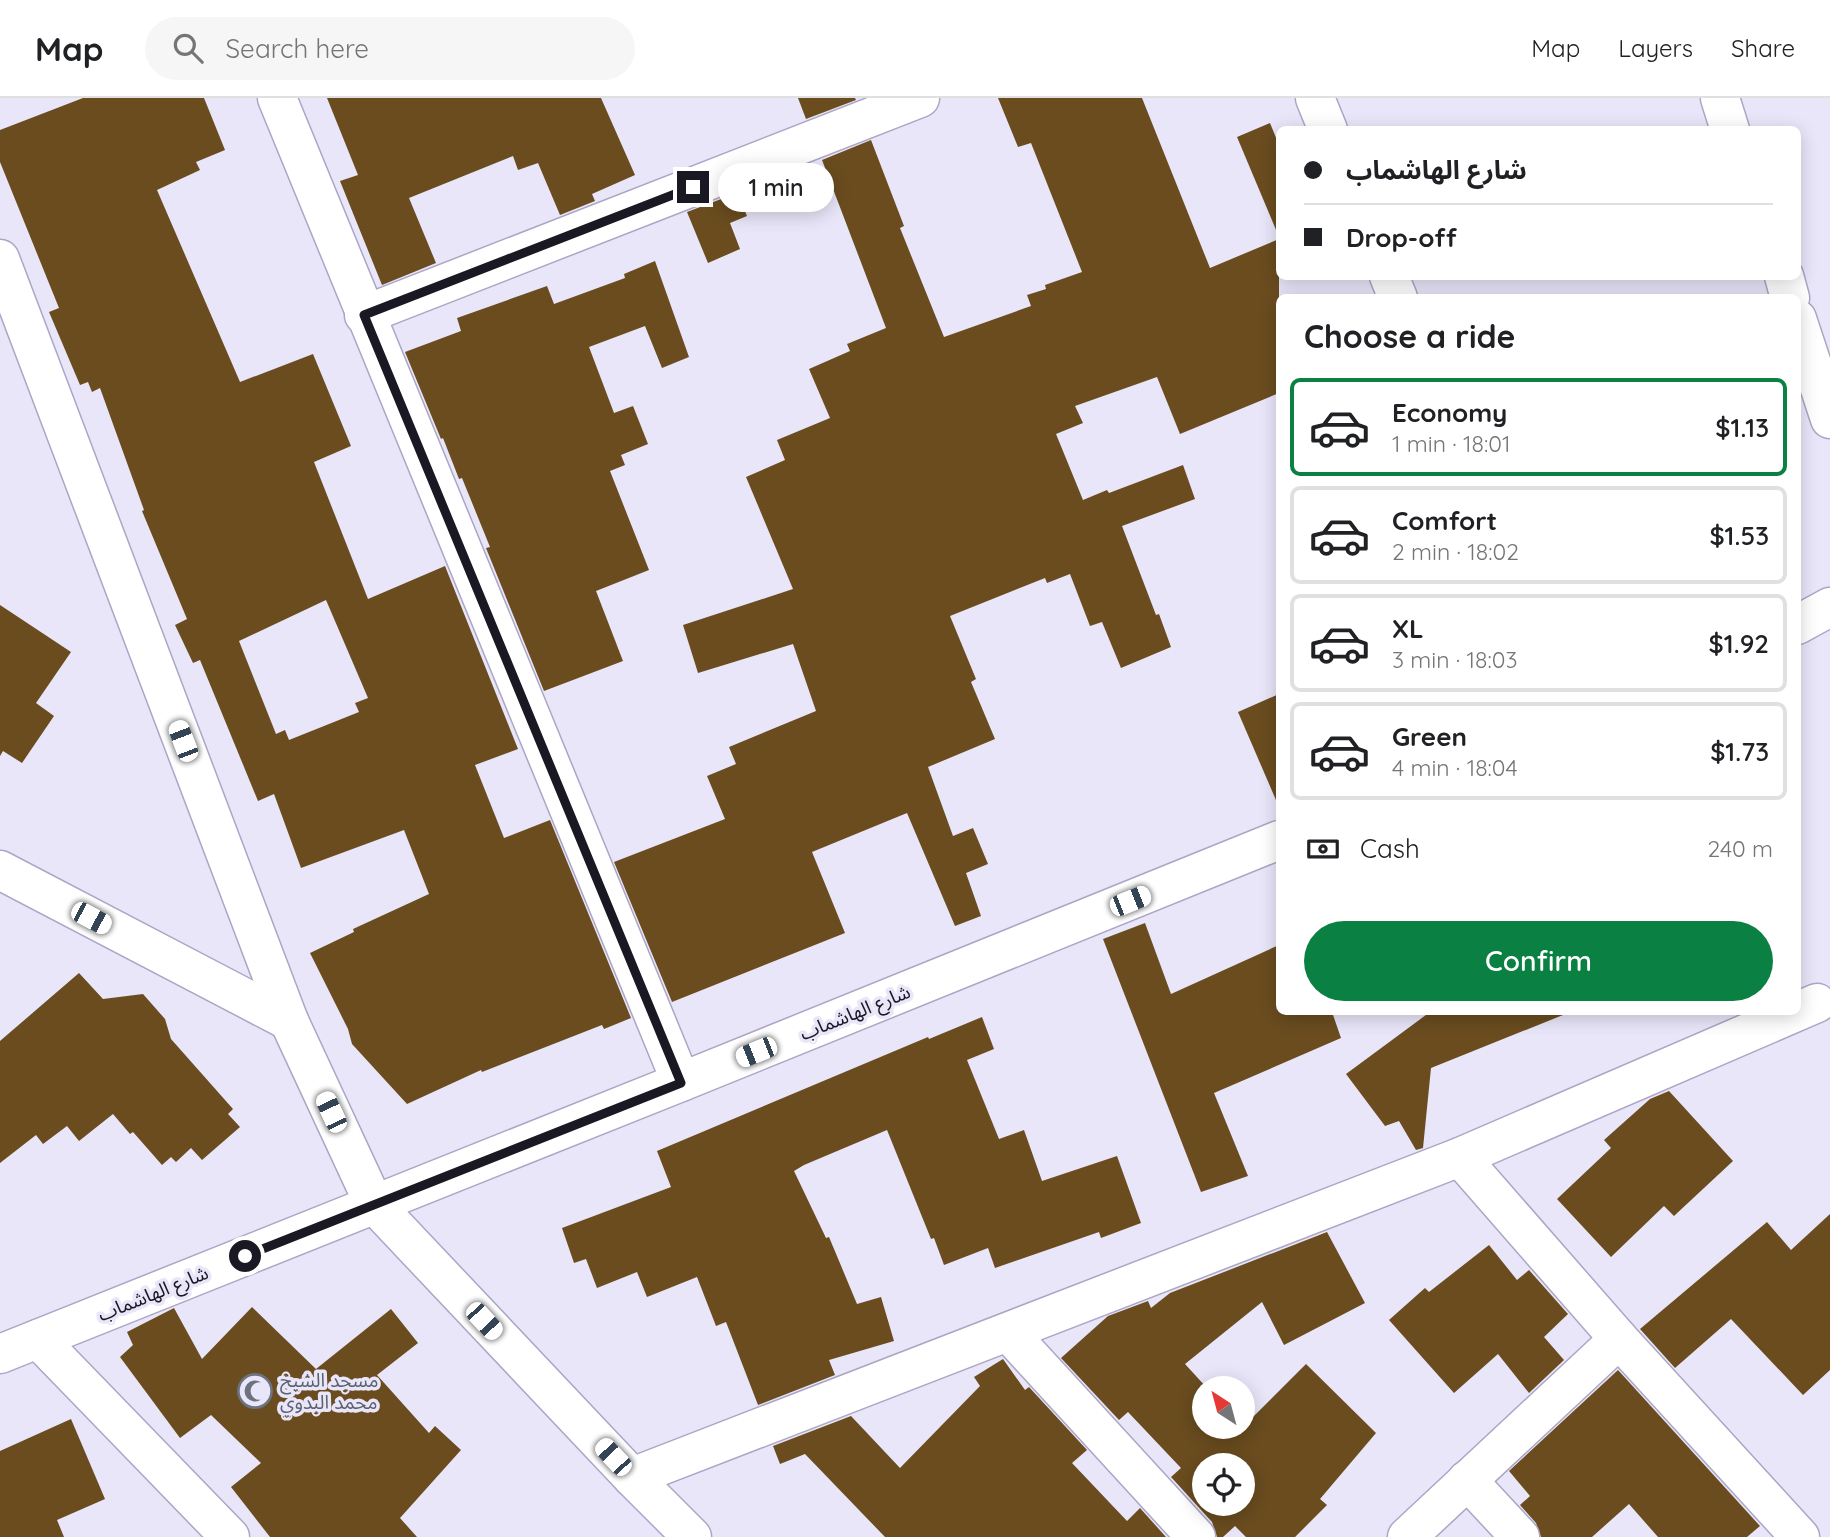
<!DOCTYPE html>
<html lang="en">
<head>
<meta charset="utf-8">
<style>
	body { margin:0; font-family:Quicksand,"Noto Sans Arabic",sans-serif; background:#f6f6f6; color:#202124; height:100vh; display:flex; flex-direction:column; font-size:26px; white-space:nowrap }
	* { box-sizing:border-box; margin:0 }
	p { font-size:23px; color:#757577 }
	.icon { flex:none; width:38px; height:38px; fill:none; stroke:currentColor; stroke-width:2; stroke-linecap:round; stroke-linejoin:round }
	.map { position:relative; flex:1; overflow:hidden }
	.details { position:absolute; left:1276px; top:196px; width:525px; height:721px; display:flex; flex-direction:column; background:#fff; border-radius:10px; box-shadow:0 4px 18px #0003 }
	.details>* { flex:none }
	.banner { position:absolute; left:1276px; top:28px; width:525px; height:154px; border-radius:10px; box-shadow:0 4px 18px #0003; display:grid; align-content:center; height:154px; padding:0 28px; background:#fff }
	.needle { width:46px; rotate:324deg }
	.tools { position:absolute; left:1192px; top:1278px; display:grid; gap:14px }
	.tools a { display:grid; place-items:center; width:63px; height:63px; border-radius:50%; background:#fff; box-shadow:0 4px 18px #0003; font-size:35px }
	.end { position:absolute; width:32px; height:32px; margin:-16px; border:9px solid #1a1823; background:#fff; box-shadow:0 0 0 4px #fff }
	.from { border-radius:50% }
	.bubble { position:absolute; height:49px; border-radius:24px; background:#fff; box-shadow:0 4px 18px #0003; font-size:23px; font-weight:600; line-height:49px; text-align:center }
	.car { position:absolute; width:21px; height:42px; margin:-21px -10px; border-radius:9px; box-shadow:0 0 5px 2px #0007; background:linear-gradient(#fff 24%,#345 0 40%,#fff 0 76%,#345 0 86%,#fff 0) }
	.banner b { display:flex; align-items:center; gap:24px; height:66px; font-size:26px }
	.banner b+b { border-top:2px solid #e0e0e0 }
	.banner i { width:18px; height:18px; background:#202124 }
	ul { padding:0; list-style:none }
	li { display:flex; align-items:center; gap:21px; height:98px; margin:0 14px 10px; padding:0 14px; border:4px solid #e0e0e0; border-radius:10px }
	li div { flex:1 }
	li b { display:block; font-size:26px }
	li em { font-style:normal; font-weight:600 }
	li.on { border-color:#0b8043 }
	li>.icon { width:63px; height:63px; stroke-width:1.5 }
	h2 { padding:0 28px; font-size:32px; line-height:84px }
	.pay { display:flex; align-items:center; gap:18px; height:77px; padding:0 28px; font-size:26px }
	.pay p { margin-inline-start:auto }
	.cta { display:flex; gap:14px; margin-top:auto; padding:14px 28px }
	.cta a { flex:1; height:80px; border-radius:42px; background:#0b8043; color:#fff; font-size:28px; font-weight:600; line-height:80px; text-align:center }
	header { display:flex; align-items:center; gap:42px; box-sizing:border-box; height:98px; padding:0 35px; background:#fff; border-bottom:2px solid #e0e0e0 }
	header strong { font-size:33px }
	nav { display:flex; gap:38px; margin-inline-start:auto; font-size:24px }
	.search { width:490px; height:63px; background:#f6f6f6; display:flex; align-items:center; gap:18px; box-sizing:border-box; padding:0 24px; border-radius:38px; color:#757577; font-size:26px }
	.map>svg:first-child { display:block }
	.building { fill:#6a4c1f; fill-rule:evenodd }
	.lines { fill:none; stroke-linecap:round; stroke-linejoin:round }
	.minor-casing { stroke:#aba6c5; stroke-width:41 }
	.tertiary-casing { stroke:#aba6c5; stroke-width:41 }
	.minor { stroke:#fff; stroke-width:38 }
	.tertiary { stroke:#fff; stroke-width:38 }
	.route { stroke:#1a1823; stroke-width:9 }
	.labels { text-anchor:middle; stroke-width:7; stroke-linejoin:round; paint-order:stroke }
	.street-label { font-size:19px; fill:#1a1823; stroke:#e9e6fa }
	.worship-label { font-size:19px; fill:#5b616d; stroke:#e9e6fa; text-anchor:start }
</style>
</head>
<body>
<header>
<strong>Map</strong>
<div class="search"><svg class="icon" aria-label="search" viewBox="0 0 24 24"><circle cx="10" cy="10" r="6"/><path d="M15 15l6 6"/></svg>Search here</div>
<nav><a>Map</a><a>Layers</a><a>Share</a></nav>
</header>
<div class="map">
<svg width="1830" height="1439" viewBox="0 0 1830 1439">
	<rect width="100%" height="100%" fill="#e9e6fa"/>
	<g class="building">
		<path d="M83,0H204L225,52L196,64L200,72L157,92L240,284L313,256L351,348L314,364L368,501L445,468L518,651L475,667L504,740L550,722L631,920L604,931L602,927L482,974L481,972L407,1006L352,946L348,931L310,855L354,834L353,831L429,796L404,732L301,770L274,696L258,703L200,562L193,565L175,527L187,521L142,413L144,412L100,290L92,294L88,284L80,287L49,214L59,210L0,64V32ZM326,502L368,600L355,605L359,614L289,642L285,632L276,636L239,543Z"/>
		<polygon points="327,0 601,0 635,77 592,96 595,103 560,117 538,65 518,72 513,58 409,100 436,165 382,187 340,83 358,77"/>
		<polygon points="798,0 855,0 856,2 806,21"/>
		<polygon points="998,0 1142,0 1210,170 1279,141 1279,295 1180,336 1157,279 1075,308 1083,325 1056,336 1083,402 1107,392 1109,395 1183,367 1195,401 1122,428 1156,517 1159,516 1171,549 1121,570 1102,524 1090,528 1070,476 1047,485 1045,480 950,518 976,581 971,584 995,641 928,669 953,738 973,730 988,766 966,775 981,818 955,828 907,715 812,754 845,835 672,904 614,764 725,721 707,678 736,666 729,649 816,613 793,546 698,575 683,527 793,491 746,379 785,362 777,342 830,320 809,271 850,253 847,246 886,230 822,62 871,42 904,128 900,130 944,239 1031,208 1027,197 1046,191 1045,187 1082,174 1031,45 1018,49"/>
		<polygon points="1270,25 1279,47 1279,139 1237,39"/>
		<polygon points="737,95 747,118 730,125 740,151 708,165 687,114"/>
		<polygon points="655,163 689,259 662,270 645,228 589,249 614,315 633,308 648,346 621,357 625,367 610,373 649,472 596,493 623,563 544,593 486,450 490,449 462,380 459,381 443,340 441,341 405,254 461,233 457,220 547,188 554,206 625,180 624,176"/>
		<polygon points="0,507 71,554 36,605 54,618 22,665 3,653 0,658"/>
		<polygon points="1279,596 1279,709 1238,614"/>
		<polygon points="1145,825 1171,896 1279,847 1279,914 1332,914 1341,940 1214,995 1248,1078 1201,1094 1103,841"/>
		<polygon points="79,875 103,901 143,896 165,921 171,941 233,1011 228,1016 240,1029 202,1062 191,1050 176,1064 171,1059 162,1067 133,1034 130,1036 113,1016 79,1043 67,1028 43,1046 36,1037 0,1065 0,943"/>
		<polygon points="1430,914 1568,915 1431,970 1423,1050 1416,1052 1399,1023 1385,1028 1346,976"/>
		<polygon points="982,919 994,951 967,962 999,1041 1024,1032 1042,1083 1117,1058 1141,1125 1101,1140 1099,1134 995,1170 988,1150 944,1167 934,1140 931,1141 887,1032 804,1067 794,1073 826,1140 829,1139 857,1206 881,1199 894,1243 829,1262 835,1277 758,1307 726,1224 716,1228 697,1179 647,1199 637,1174 597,1190 586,1161 574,1165 562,1130 671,1089 657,1053 928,939 929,941"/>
		<polygon points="1669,993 1733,1063 1674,1118 1664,1108 1611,1159 1557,1101 1611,1050 1604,1042 1650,1001"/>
		<polygon points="1830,1116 1830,1272 1803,1297 1731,1221 1675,1270 1640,1231 1767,1124 1791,1152"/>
		<path d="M1327,1134L1365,1205L1284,1247L1262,1204L1185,1266L1207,1290H1204V1328H1244L1306,1266L1376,1335L1320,1401L1327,1407L1295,1439H1246L1235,1428L1223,1439H1217L1212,1424L1171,1379L1181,1370L1128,1314L1119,1322L1061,1260L1108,1218L1148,1203L1151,1210L1170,1195ZM1204,1367H1242V1405H1204Z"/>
		<polygon points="1489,1147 1517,1182 1529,1172 1568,1216 1544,1239 1564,1262 1529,1295 1498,1256 1454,1295 1389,1222 1425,1190 1429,1194"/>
		<polygon points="252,1209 316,1271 391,1211 418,1245 377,1277 429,1335 435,1328 461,1352 400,1420 417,1439 270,1439 231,1389 261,1365 211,1317 180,1340 120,1259 133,1247 127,1234 174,1210 202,1261"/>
		<polygon points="1003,1261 1025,1292 1029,1289 1087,1352 1072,1365 1127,1423 1140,1410 1166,1439 885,1439 805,1356 780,1366 773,1348 851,1318 900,1370 980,1288 974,1279"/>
		<polygon points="1618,1272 1760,1428 1747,1439 1658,1439 1629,1406 1592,1439 1541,1439 1536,1425 1520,1407 1530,1398 1509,1373"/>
		<polygon points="71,1321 105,1401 57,1422 64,1439 0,1439 0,1353"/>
	</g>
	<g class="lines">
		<g class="minor-casing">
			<g id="minor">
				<polyline points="277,0 681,984"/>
				<polyline points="1315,0 1328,32"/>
				<polyline points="1720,0 1730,32"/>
				<polyline points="0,161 289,923 374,1106 632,1379 692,1439"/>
				<polyline points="1389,178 1398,200"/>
				<polyline points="1784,178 1790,200"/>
				<polyline points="364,217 920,0"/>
				<polyline points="1797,221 1830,321"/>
				<polyline points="0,772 289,923"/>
				<polyline points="1460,1059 1619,1241 1800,1439"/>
				<polyline points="1009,1235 1196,1439"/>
				<polyline points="38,1241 230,1439"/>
				<polyline points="632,1379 1460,1059 1817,905"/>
				<polyline points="1467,1382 1520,1439"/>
				<polyline points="1407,1439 1619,1241"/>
			</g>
		</g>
		<g class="tertiary-casing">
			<g id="tertiary">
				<polyline points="1797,527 1830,509"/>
				<polyline points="0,1256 681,984 1279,742"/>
			</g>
		</g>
		<use href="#minor" class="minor"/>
		<use href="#tertiary" class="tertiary"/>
	</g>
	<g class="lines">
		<polyline class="route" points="245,1158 681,985 364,217 693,89"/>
	</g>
	<defs>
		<g id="mosque-ring" transform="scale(1.75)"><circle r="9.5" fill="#e9e6fa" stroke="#6b7280" stroke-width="1.5"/><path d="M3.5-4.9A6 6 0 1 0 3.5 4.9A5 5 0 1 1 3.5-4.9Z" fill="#6b7280"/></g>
	</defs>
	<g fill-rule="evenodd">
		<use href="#mosque-ring" x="255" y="1293"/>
	</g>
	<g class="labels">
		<g class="street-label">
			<text transform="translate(855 914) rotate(-22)" y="7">شارع الهاشماب</text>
			<text transform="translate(153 1195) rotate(-22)" y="7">شارع الهاشماب</text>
		</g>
		<g class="worship-label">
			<text x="280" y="1289">مسجد الشيخ<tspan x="280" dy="22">محمد البدوي</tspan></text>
		</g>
	</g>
</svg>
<div class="tools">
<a><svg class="needle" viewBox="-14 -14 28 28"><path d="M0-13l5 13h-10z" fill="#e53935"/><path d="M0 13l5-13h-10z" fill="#757577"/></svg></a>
<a><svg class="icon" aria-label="locate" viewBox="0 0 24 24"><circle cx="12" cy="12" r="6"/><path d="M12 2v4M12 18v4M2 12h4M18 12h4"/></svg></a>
</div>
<i class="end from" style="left:245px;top:1158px"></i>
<i class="end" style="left:693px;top:89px"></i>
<div class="bubble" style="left:718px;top:65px;width:116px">1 min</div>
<i class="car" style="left:183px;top:643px;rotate:339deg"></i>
<i class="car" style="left:1130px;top:803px;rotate:68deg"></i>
<i class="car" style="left:91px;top:820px;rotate:118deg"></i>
<i class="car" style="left:756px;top:954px;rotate:248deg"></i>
<i class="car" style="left:331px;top:1014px;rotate:335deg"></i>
<i class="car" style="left:484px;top:1223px;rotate:137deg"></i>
<i class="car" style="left:613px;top:1359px;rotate:317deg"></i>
<div class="banner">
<b><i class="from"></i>شارع الهاشماب</b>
<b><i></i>Drop-off</b>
</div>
<section class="details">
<h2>Choose a ride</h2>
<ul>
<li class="on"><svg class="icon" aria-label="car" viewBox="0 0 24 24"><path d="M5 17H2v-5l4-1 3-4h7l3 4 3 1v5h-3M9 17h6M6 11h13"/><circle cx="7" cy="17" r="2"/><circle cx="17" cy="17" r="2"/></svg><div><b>Economy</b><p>1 min · 18:01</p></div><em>$1.13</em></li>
<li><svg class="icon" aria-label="car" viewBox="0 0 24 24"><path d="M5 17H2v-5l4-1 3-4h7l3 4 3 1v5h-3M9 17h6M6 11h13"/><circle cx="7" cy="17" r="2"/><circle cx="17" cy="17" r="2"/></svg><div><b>Comfort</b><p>2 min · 18:02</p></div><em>$1.53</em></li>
<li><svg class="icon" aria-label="car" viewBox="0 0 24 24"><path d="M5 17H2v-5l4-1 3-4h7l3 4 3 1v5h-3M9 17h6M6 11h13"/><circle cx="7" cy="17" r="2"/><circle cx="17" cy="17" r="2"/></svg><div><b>XL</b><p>3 min · 18:03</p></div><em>$1.92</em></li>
<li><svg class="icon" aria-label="car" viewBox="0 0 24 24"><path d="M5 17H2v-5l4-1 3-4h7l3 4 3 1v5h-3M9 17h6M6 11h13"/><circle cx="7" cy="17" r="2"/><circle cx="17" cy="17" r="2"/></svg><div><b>Green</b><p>4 min · 18:04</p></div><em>$1.73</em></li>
</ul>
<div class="pay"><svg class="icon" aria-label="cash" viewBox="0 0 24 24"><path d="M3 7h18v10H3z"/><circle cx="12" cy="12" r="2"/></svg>Cash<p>240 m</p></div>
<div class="cta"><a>Confirm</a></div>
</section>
</div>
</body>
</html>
